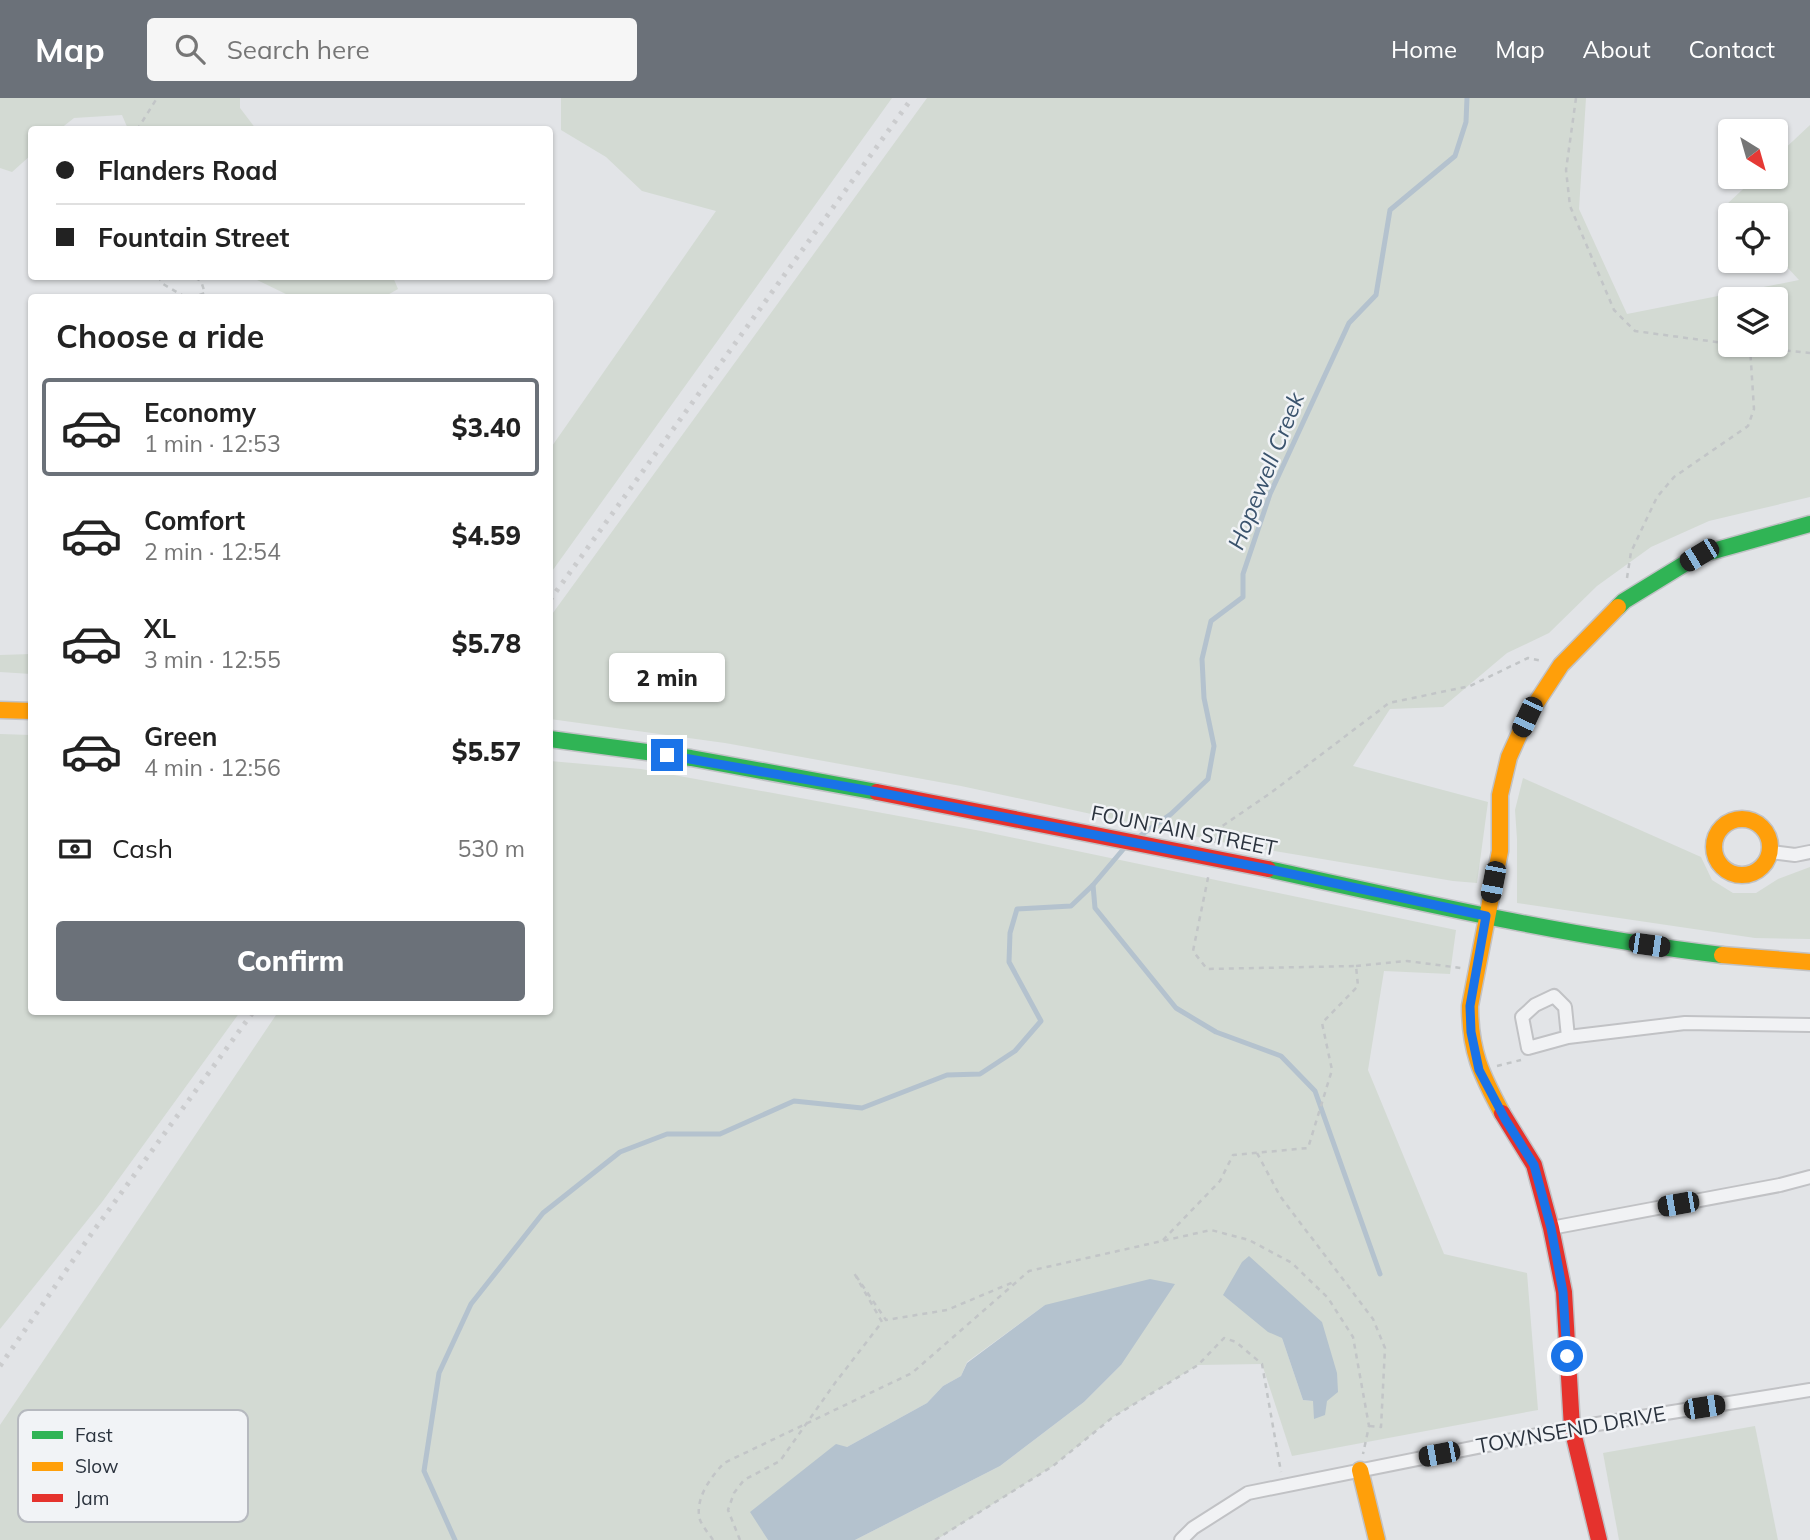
<!DOCTYPE html>
<html lang="en">
<head>
<meta charset="utf-8">
<style>
	body { margin:0; font-family:Mulish,sans-serif; background:#f6f6f6; color:#222; height:100vh; display:flex; flex-direction:column; font-size:26px; white-space:nowrap }
	* { box-sizing:border-box; margin:0 }
	p { font-size:23px; color:#767676 }
	.icon { flex:none; width:38px; height:38px; fill:none; stroke:currentColor; stroke-width:2; stroke-linecap:round; stroke-linejoin:round }
	.map { position:relative; flex:1; overflow:hidden }
	.drawer { position:absolute; left:28px; top:196px; width:525px; height:721px; display:flex; flex-direction:column; background:#fff; border-radius:7px; box-shadow:0 2px 5px #0004 }
	.drawer>* { flex:none }
	.top-card { position:absolute; left:28px; top:28px; width:525px; height:154px; border-radius:7px; box-shadow:0 2px 5px #0004; display:grid; align-content:center; height:154px; padding:0 28px; background:#fff }
	.needle { width:46px; rotate:143deg }
	.buttons { position:absolute; left:1718px; top:21px; display:grid; gap:14px }
	.buttons a { display:grid; place-items:center; width:70px; height:70px; border-radius:7px; background:#fff; box-shadow:0 2px 5px #0004; font-size:35px }
	.end { position:absolute; width:32px; height:32px; margin:-16px; border:9px solid #1a73e8; background:#fff; box-shadow:0 0 0 4px #fff }
	.from { border-radius:50% }
	.bubble { position:absolute; height:49px; border-radius:7px; background:#fff; box-shadow:0 2px 5px #0004; font-size:23px; font-weight:800; line-height:49px; text-align:center }
	.car { position:absolute; width:21px; height:42px; margin:-21px -10px; border-radius:9px; box-shadow:0 0 5px 2px #0007; background:linear-gradient(#222 24%,#8ab4d8 0 40%,#222 0 76%,#8ab4d8 0 86%,#222 0) }
	.top-card b { display:flex; align-items:center; gap:24px; height:66px; font-size:26px }
	.top-card b+b { border-top:2px solid #e0e0e0 }
	.top-card i { width:18px; height:18px; background:#222 }
	ul { padding:0; list-style:none }
	li { display:flex; align-items:center; gap:21px; height:98px; margin:0 14px 10px; padding:0 14px; border:4px solid transparent; border-radius:7px }
	li div { flex:1 }
	li b { display:block; font-size:26px }
	li em { font-style:normal; font-weight:800 }
	li.on { border-color:#6b7179 }
	li>.icon { width:63px; height:63px; stroke-width:1.5 }
	h2 { padding:0 28px; font-size:32px; line-height:84px }
	.pay { display:flex; align-items:center; gap:18px; height:77px; padding:0 28px; font-size:26px }
	.pay p { margin-inline-start:auto }
	.button { display:flex; gap:14px; margin-top:auto; padding:14px 28px }
	.button a { flex:1; height:80px; border-radius:7px; background:#6b7179; color:#fff; font-size:28px; font-weight:800; line-height:80px; text-align:center }
	header { display:flex; align-items:center; gap:42px; box-sizing:border-box; height:98px; padding:0 35px; background:#6b7179; color:#fff }
	header strong { font-size:33px }
	nav { display:flex; gap:38px; margin-inline-start:auto; font-size:24px }
	.search { width:490px; height:63px; background:#f6f6f6; display:flex; align-items:center; gap:18px; box-sizing:border-box; padding:0 24px; border-radius:7px; color:#767676; font-size:26px }
	.map>svg:first-child { display:block }
	.green { fill:#d3dad3; fill-rule:evenodd }
	.water { fill:#b4c2ce }
	.lines { fill:none; stroke-linecap:round; stroke-linejoin:round }
	.stream { stroke:#b4c2ce; stroke-width:5 }
	.street-casing { stroke:#c1c2c5; stroke-width:16 }
	.fast-casing { stroke:#c1c2c5; stroke-width:19 }
	.slow-casing { stroke:#c1c2c5; stroke-width:19 }
	.jam-casing { stroke:#c1c2c5; stroke-width:19 }
	.path { stroke:#c2c5c7; stroke-width:2.5; stroke-dasharray:5 5; stroke-linecap:butt }
	.street { stroke:#f1f2f4; stroke-width:12 }
	.fast { stroke:#30b455; stroke-width:16 }
	.slow { stroke:#ff9f0a; stroke-width:16 }
	.jam { stroke:#e5322d; stroke-width:16 }
	.rail { stroke:#cbccce; stroke-width:5; stroke-dasharray:3.5 7; stroke-linecap:butt }
	.jam-bridge-casing { stroke:#c1c2c5; stroke-width:19; stroke-linecap:butt }
	.jam-bridge { stroke:#e5322d; stroke-width:16 }
	.route { stroke:#1a73e8; stroke-width:9 }
	.labels { text-anchor:middle; stroke-width:5; stroke-linejoin:round; paint-order:stroke }
	.street-label { font-size:21px; fill:#2b333e; stroke:#f1f3f6 }
	.water-label { font-size:23px; font-style:italic; fill:#3a536d; stroke:#f1f3f6 }
	.key { fill:#f1f3f6; stroke:#b6b9bf; stroke-width:2 }
	.key-label { font-size:19px; fill:#2b333e }
</style>
</head>
<body>
<header>
<strong>Map</strong>
<div class="search"><svg class="icon" aria-label="search" viewBox="0 0 24 24"><circle cx="10" cy="10" r="6"/><path d="M15 15l6 6"/></svg>Search here</div>
<nav><a>Home</a><a>Map</a><a>About</a><a>Contact</a></nav>
</header>
<div class="map">
<svg width="1810" height="1442" viewBox="0 0 1810 1442">
	<rect width="100%" height="100%" fill="#e2e4e7"/>
	<g class="green">
		<polygon points="0,0 240,0 240,10 256,31 128,31 122,17 74,20 60,31 32,32 31,57 12,74 0,70"/>
		<polygon points="561,0 892,0 550,476 550,351 716,113 642,93 606,59 561,32"/>
		<path d="M927,0H1586L1579,111L1627,216L1799,182L1776,157V117H1738L1727,106L1756,79H1776V59L1810,27V399L1709,423L1651,449L1597,488L1549,535L1507,555L1443,609L1390,611L1353,668L1488,704L1477,785L1453,783L1221,744L961,688L725,645L550,621V519ZM1731,201H1776V247H1731Z"/>
		<polygon points="251,179 393,179 398,191 384,199 292,199"/>
		<polygon points="31,556 31,576 0,574 0,557"/>
		<polygon points="0,636 31,637 32,914 240,914 102,1104 0,1231"/>
		<path d="M550,663L641,671L981,733L1456,832L1450,876L1384,873L1368,972L1444,1156L1527,1175L1538,1312L1292,1358L1262,1266L1198,1267L1113,1319L1053,1368L936,1442H855L1000,1368L1084,1304L1121,1267L1045,1207L967,1264L961,1278L943,1288L927,1305L847,1349L751,1414L768,1442H0V1327L278,914H550ZM1282,1240L1325,1317L1313,1303L1303,1302Z"/>
		<polygon points="1523,680 1701,759 1712,782 1733,795 1756,795 1778,781 1810,769 1810,841 1755,840 1517,805 1517,741 1515,712"/>
		<polygon points="1755,1328 1778,1442 1619,1442 1603,1355"/>
	</g>
	<g class="water">
		<polygon points="1249,1158 1322,1224 1337,1275 1338,1294 1327,1303 1325,1317 1314,1321 1313,1303 1303,1302 1282,1240 1268,1234 1223,1197 1242,1164"/>
		<polygon points="1150,1181 1175,1186 1121,1267 1084,1304 1000,1368 855,1442 768,1442 750,1414 836,1346 847,1349 927,1305 943,1288 961,1278 967,1265 1045,1207"/>
	</g>
	<g class="lines">
		<g class="stream">
			<polyline points="1137,740 1171,716 1208,681 1214,648 1204,600 1202,561 1211,523 1243,499 1243,476 1270,396 1349,225 1376,197 1390,112 1455,58 1466,24 1467,0"/>
			<polyline points="1093,787 1095,810 1176,910 1216,934 1281,958 1315,993 1380,1176"/>
			<polyline points="455,1442 424,1373 439,1275 471,1206 543,1115 620,1054 667,1036 720,1036 794,1003 862,1010 947,977 980,976 1015,953 1041,923 1009,864 1010,835 1017,811 1071,808 1093,787 1126,748"/>
		</g>
		<g class="street-casing">
			<g id="street">
				<polyline points="1771,754 1795,757 1810,754"/>
				<polyline points="1568,939 1565,909 1554,898 1535,907 1522,919 1528,950 1568,939 1685,925 1810,927"/>
				<polyline points="1551,1130 1780,1087 1810,1079"/>
				<polyline points="1181,1442 1193,1430 1248,1395 1572,1330 1810,1292"/>
			</g>
		</g>
		<g class="fast-casing">
			<g id="fast">
				<polyline points="1618,509 1624,503 1699,457 1810,426"/>
				<polyline points="550,641 691,660 877,694"/>
				<path d="M1268,771C1419,804 1569,839 1722,857"/>
			</g>
		</g>
		<g class="slow-casing">
			<g id="slow">
				<polyline points="0,612 32,613"/>
				<circle cx="1742" cy="749" r="28"/>
				<polyline points="1722,857 1810,864"/>
				<path d="M1502,1015C1481,976 1470,953 1470,908L1500,753V697L1509,659L1527,619L1561,567L1618,509"/>
				<polyline points="1360,1372 1377,1442"/>
			</g>
		</g>
		<g class="jam-casing">
			<polyline id="jam" points="1502,1015 1534,1067 1551,1130 1564,1194 1572,1330 1599,1442"/>
		</g>
		<g class="path">
			<polyline points="1576,0 1566,72 1570,108 1614,212 1635,233 1731,246"/>
			<polyline points="137,32 157,0"/>
			<polyline points="158,178 163,186 187,200"/>
			<polyline points="190,200 205,195 201,183 192,178"/>
			<polyline points="1736,247 1810,255"/>
			<polyline points="1627,480 1631,454 1657,399 1674,379 1748,328 1754,311 1750,249"/>
			<polyline points="1215,745 1218,731 1272,694 1389,605 1470,588 1528,560 1543,563"/>
			<polyline points="1356,868 1407,863 1461,870"/>
			<polyline points="1497,968 1521,962"/>
			<polyline points="1257,1055 1280,1098 1373,1221 1385,1250 1381,1329 1369,1328"/>
			<polyline points="1163,1142 1220,1083 1233,1057 1308,1050 1332,972 1322,925 1358,888 1356,868 1207,871 1193,853 1209,775"/>
			<path d="M713,1442C709,1436 703,1429 700,1422C694,1401 711,1379 724,1365L912,1275L1029,1173L1211,1132L1249,1142L1292,1165L1328,1200L1353,1239L1369,1328L1363,1356"/>
			<polyline points="740,1442 728,1412 734,1395 744,1382 780,1363 835,1285 882,1224 854,1175 886,1222 947,1212 1016,1183"/>
			<polyline points="935,1442 1053,1368 1113,1319 1198,1267 1224,1240 1236,1244 1262,1266 1281,1374"/>
		</g>
		<use href="#street" class="street"/>
		<use href="#fast" class="fast"/>
		<use href="#slow" class="slow"/>
		<use href="#jam" class="jam"/>
		<g class="rail">
			<polyline points="550,502 912,0"/>
			<polyline points="0,1268 92,1135 253,914"/>
		</g>
		<g class="jam-bridge-casing">
			<polyline id="jam-bridge" points="877,694 1268,771"/>
		</g>
		<use href="#jam-bridge" class="jam-bridge"/>
	</g>
	<g class="lines">
		<polyline class="route" points="667,657 877,694 1268,771 1486,818 1470,908 1471,934 1479,972 1505,1021 1534,1067 1551,1130 1563,1194 1567,1258"/>
	</g>
	<g class="labels">
		<g class="street-label">
			<text transform="translate(1184 733) rotate(11)" y="7">FOUNTAIN STREET</text>
			<text transform="translate(1571 1332) rotate(-10)" y="7">TOWNSEND DRIVE</text>
		</g>
		<g class="water-label">
			<text transform="translate(1266 373) rotate(-68)" y="8">Hopewell Creek</text>
		</g>
	</g>
	<rect x="18" y="1312" width="230" height="112" rx="10" class="key"/>
	<rect x="32" y="1333" width="31" height="8" fill="#30b455"/>
	<rect x="32" y="1364" width="31" height="9" fill="#ff9f0a"/>
	<rect x="32" y="1396" width="31" height="8" fill="#e5322d"/>
	<g class="key-label">
		<text x="75" y="1344">Fast</text>
		<text x="75" y="1375">Slow</text>
		<text x="75" y="1407">Jam</text>
	</g>
</svg>
<div class="buttons">
<a><svg class="needle" viewBox="-14 -14 28 28"><path d="M0-13l5 13h-10z" fill="#e53935"/><path d="M0 13l5-13h-10z" fill="#767676"/></svg></a>
<a><svg class="icon" aria-label="locate" viewBox="0 0 24 24"><circle cx="12" cy="12" r="6"/><path d="M12 2v4M12 18v4M2 12h4M18 12h4"/></svg></a>
<a><svg class="icon" aria-label="layers" viewBox="0 0 24 24"><path d="M12 4l9 5-9 5-9-5zM3 14l9 5 9-5"/></svg></a>
</div>
<i class="end from" style="left:1567px;top:1258px"></i>
<i class="end" style="left:667px;top:657px"></i>
<div class="bubble" style="left:609px;top:555px;width:116px">2 min</div>
<i class="car" style="left:1699px;top:457px;rotate:239deg"></i>
<i class="car" style="left:1527px;top:619px;rotate:205deg"></i>
<i class="car" style="left:1493px;top:784px;rotate:191deg"></i>
<i class="car" style="left:1649px;top:847px;rotate:98deg"></i>
<i class="car" style="left:1678px;top:1106px;rotate:260deg"></i>
<i class="car" style="left:1704px;top:1309px;rotate:81deg"></i>
<i class="car" style="left:1439px;top:1356px;rotate:259deg"></i>
<div class="top-card">
<b><i class="from"></i>Flanders Road</b>
<b><i></i>Fountain Street</b>
</div>
<section class="drawer">
<h2>Choose a ride</h2>
<ul>
<li class="on"><svg class="icon" aria-label="car" viewBox="0 0 24 24"><path d="M5 17H2v-5l4-1 3-4h7l3 4 3 1v5h-3M9 17h6M6 11h13"/><circle cx="7" cy="17" r="2"/><circle cx="17" cy="17" r="2"/></svg><div><b>Economy</b><p>1 min · 12:53</p></div><em>$3.40</em></li>
<li><svg class="icon" aria-label="car" viewBox="0 0 24 24"><path d="M5 17H2v-5l4-1 3-4h7l3 4 3 1v5h-3M9 17h6M6 11h13"/><circle cx="7" cy="17" r="2"/><circle cx="17" cy="17" r="2"/></svg><div><b>Comfort</b><p>2 min · 12:54</p></div><em>$4.59</em></li>
<li><svg class="icon" aria-label="car" viewBox="0 0 24 24"><path d="M5 17H2v-5l4-1 3-4h7l3 4 3 1v5h-3M9 17h6M6 11h13"/><circle cx="7" cy="17" r="2"/><circle cx="17" cy="17" r="2"/></svg><div><b>XL</b><p>3 min · 12:55</p></div><em>$5.78</em></li>
<li><svg class="icon" aria-label="car" viewBox="0 0 24 24"><path d="M5 17H2v-5l4-1 3-4h7l3 4 3 1v5h-3M9 17h6M6 11h13"/><circle cx="7" cy="17" r="2"/><circle cx="17" cy="17" r="2"/></svg><div><b>Green</b><p>4 min · 12:56</p></div><em>$5.57</em></li>
</ul>
<div class="pay"><svg class="icon" aria-label="cash" viewBox="0 0 24 24"><path d="M3 7h18v10H3z"/><circle cx="12" cy="12" r="2"/></svg>Cash<p>530 m</p></div>
<div class="button"><a>Confirm</a></div>
</section>
</div>
</body>
</html>
